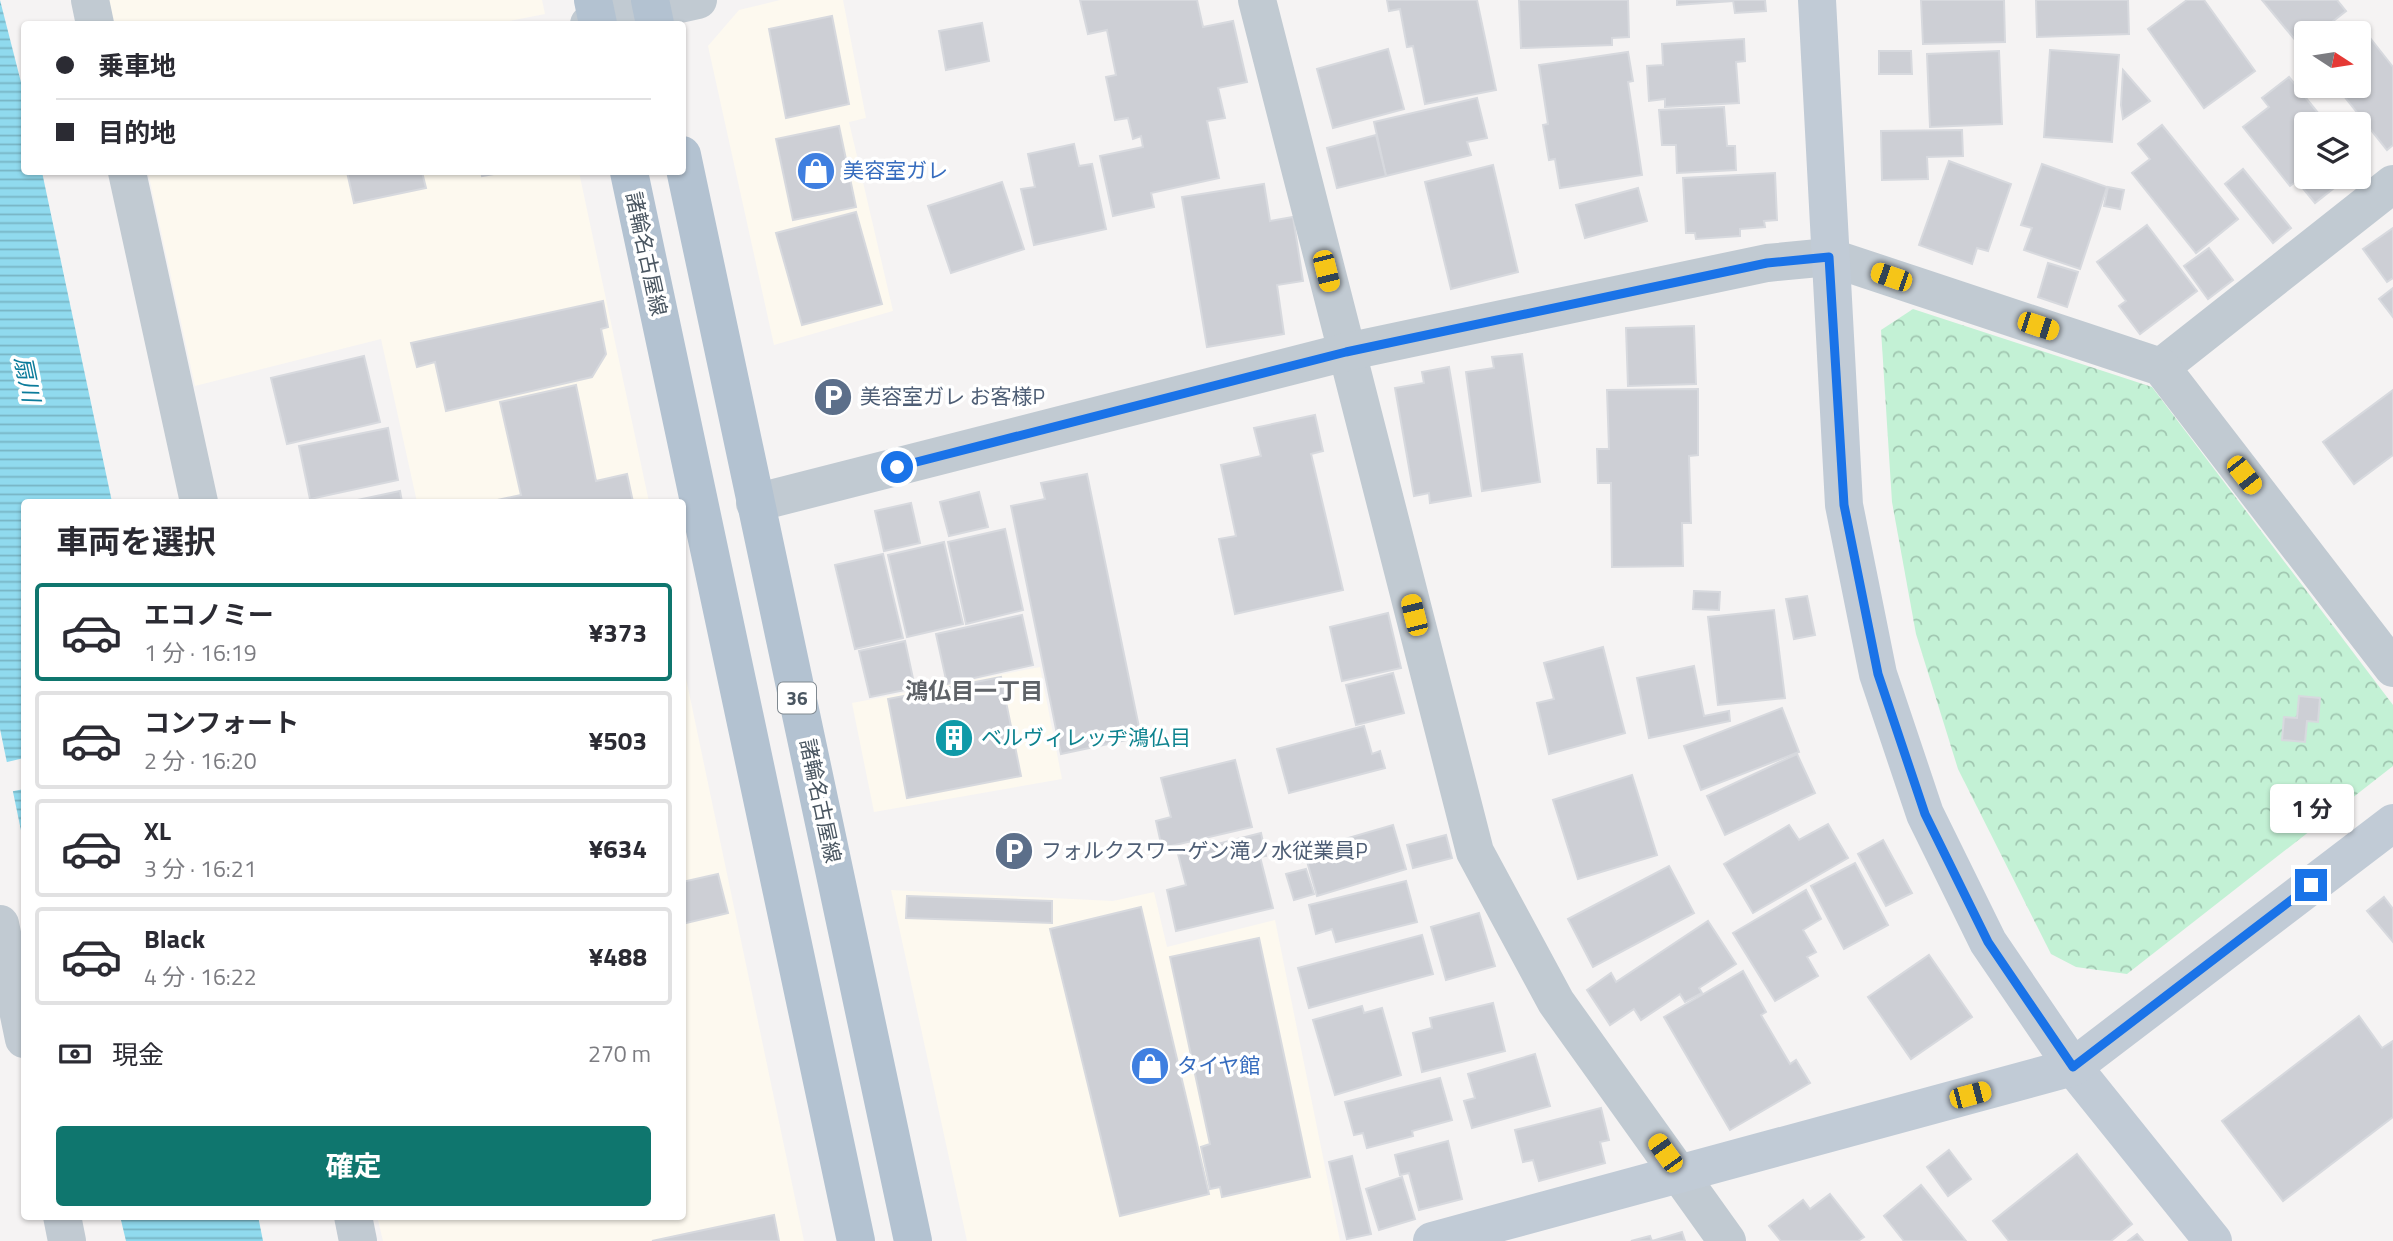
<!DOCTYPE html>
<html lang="ja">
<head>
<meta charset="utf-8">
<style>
	body { margin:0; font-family:"Titillium Web","Noto Sans JP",sans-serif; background:#f2f2f3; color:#2b2b33; height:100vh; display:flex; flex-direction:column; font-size:26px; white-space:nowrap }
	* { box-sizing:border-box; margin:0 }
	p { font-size:23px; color:#7c7c81 }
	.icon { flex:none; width:38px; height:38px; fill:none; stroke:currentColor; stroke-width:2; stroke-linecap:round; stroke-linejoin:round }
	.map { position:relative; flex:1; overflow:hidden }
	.panel { position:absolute; left:21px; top:499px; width:665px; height:721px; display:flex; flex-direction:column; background:#fff; border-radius:7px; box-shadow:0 2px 5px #0004 }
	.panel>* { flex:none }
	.guide { position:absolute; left:21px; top:21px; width:665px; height:154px; border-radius:7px; box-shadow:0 2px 5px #0004; display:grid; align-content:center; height:154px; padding:0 35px; background:#fff }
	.needle { width:46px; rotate:102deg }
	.buttons { position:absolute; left:2294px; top:21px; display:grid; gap:14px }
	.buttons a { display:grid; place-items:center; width:77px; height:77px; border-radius:7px; background:#fff; box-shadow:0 2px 5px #0004; font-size:35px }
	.end { position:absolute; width:32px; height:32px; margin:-16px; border:9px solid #1a73e8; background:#fff; box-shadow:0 0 0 4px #fff }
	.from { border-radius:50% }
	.bubble { position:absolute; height:49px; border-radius:7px; background:#fff; box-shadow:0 2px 5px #0004; font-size:23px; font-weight:700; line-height:49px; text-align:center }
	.car { position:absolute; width:21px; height:42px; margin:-21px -10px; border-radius:9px; box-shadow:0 0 5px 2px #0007; background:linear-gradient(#f5c518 24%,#345 0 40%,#f5c518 0 76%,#345 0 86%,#f5c518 0) }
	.guide b { display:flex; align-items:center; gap:24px; height:66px; font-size:26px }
	.guide b+b { border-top:2px solid #e1e1e2 }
	.guide i { width:18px; height:18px; background:#2b2b33 }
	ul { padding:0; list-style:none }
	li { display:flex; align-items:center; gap:21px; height:98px; margin:0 14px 10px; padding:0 21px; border:4px solid #e1e1e2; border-radius:7px }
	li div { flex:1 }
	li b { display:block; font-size:26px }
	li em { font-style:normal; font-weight:700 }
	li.current { border-color:#0f766e }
	li>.icon { width:63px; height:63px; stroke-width:1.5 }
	h2 { padding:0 35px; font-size:32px; line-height:84px }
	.pay { display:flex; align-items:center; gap:18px; height:77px; padding:0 35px; font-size:26px }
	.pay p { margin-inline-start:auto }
	.primary-button { display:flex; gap:14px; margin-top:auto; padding:14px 35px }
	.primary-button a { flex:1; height:80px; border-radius:7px; background:#0f766e; color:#fff; font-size:28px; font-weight:700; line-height:80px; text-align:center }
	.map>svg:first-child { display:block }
	.commercial { fill:#fdf9ef }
	.park { fill:url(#park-crowns) }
	.water { fill:url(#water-rules) }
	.pier { fill:#f5f3f3 }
	.building { fill:#cdcfd5; stroke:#d7d9de; stroke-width:2 }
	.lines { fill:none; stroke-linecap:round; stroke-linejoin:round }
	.street { stroke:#c1cad2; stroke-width:38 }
	.secondary { stroke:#c1cbd6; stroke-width:38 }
	.primary { stroke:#b3c2d1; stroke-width:38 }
	.route { stroke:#1a73e8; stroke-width:9 }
	.labels { text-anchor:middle; stroke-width:7; stroke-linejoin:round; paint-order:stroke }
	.shield { fill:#fff; stroke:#808990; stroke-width:2 }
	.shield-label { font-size:19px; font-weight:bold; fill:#4a5661 }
	.shop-label { font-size:21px; fill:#366cbe; stroke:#fff; text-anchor:start }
	.street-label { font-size:21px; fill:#4a5661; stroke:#fff }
	.service-label { font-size:21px; fill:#4e5e75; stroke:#fff; text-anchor:start }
	.culture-label { font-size:21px; fill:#0d838f; stroke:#fff; text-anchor:start }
	.water-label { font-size:23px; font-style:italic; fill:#0c7c9b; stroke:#fff }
	.neighbourhood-label { font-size:23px; font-weight:bold; fill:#5f6368; stroke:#fff }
</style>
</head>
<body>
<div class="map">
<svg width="2393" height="1241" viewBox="0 0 2393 1241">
	<defs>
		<pattern id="park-crowns" width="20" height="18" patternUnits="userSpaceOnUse" patternTransform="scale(1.75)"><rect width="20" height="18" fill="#c3f1d5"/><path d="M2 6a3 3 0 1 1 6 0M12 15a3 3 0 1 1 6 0" fill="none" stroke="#a0c6b0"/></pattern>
		<pattern id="water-rules" width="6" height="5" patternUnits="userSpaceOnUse" patternTransform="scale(1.75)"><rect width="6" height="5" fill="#90daee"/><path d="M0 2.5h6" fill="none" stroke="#78b4c4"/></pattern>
	</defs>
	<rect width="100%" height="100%" fill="#f5f3f3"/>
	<g class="commercial">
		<polygon points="109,0 542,0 545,14 494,24 114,24"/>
		<polygon points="780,0 843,0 866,118 849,122 893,311 774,345 708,46 739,10"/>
		<polygon points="148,172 579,172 649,502 417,502 381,339 195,386"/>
		<polygon points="683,664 804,1241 383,1241 377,1216 682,1216"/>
		<polygon points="1040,667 1062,779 874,812 852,703"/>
		<polygon points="891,890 1113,901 1154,892 1167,947 1275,920 1340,1241 967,1241"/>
	</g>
	<polygon class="park" points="1913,309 2152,387 2393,705 2393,766 2127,974 2076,967 2051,954 1958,769 1916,634 1892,502 1881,330"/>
	<g class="water">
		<polygon points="0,0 24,94 24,172 42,172 112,502 24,502 24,845 0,729"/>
		<polygon points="120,1216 258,1216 263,1241 126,1241"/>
	</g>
	<polygon class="pier" points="24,758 24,789 9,792 3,763"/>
	<g class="building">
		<polygon points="1080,0 1197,0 1203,27 1233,21 1247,82 1218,88 1225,118 1207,121 1219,178 1151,193 1154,207 1113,216 1100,156 1143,147 1141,136 1133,139 1128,118 1115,120 1106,77 1116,75 1107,30 1088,34"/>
		<polygon points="1387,0 1477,0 1496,90 1425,104 1413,46 1407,47 1400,9 1389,11"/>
		<polygon points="1519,0 1628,0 1629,37 1612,38 1612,45 1521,48"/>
		<polygon points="1677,0 1733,0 1733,1 1677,5"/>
		<polygon points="1733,0 1765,0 1766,11 1735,13"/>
		<polygon points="1921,0 2004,0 2005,42 1923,44"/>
		<polygon points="2036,0 2128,0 2129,34 2037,37"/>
		<polygon points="2187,0 2204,0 2255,71 2204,108 2148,29"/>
		<polygon points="2262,0 2337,0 2346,11 2318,33 2306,33 2306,43 2301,47"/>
		<polygon points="832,16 849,104 786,118 769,29"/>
		<polygon points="982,23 989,61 946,70 939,31"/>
		<polygon points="2367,34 2393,67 2393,145 2387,150 2336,86 2359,86 2359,41"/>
		<polygon points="1744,39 1745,61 1736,62 1739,103 1665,107 1665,99 1649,101 1647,66 1663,65 1662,44"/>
		<polygon points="1388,49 1404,109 1333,128 1317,69"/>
		<polygon points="2050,50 2119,55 2112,142 2044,137"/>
		<polygon points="1879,51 1911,51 1912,74 1879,74"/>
		<polygon points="1999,51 2002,124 1930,127 1927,54"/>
		<polygon points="1628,52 1633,81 1628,82 1642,175 1560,188 1555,159 1549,160 1543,125 1548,124 1539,65"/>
		<polygon points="2123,70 2150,101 2123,119 2121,105"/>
		<polygon points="2289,77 2327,124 2306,124 2306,177 2348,177 2315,203 2297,181 2290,186 2243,127 2269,107 2262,98"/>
		<polygon points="1477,98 1487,138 1467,142 1471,155 1386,176 1374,122"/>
		<polygon points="1724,107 1727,146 1735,146 1736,170 1677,173 1676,145 1662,145 1659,110"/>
		<polygon points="2162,125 2238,219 2196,253 2132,173 2150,159 2138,144"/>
		<polygon points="839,126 856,207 793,220 776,139"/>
		<polygon points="1962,130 1963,156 1927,157 1928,179 1882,180 1881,131"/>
		<polygon points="1376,135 1386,176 1337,188 1327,148"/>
		<polygon points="1074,144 1079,166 1092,164 1106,229 1034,245 1021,189 1035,187 1028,154"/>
		<polygon points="1949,161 2011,184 1988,251 1977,248 1972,264 1919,245"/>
		<polygon points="2042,164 2107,187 2080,269 2024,250 2032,228 2021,225"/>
		<polygon points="1493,165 1518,272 1451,289 1425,182"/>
		<polygon points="2243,169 2291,228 2273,243 2225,184"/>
		<polygon points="347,172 422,172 426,188 354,203"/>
		<polygon points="481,172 505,172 482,176"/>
		<polygon points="1775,173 1777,220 1764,221 1765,227 1740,229 1740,236 1696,239 1695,233 1686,233 1683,178"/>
		<polygon points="1002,182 1024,249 951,273 928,206"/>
		<polygon points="1264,184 1270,221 1293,217 1303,281 1277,285 1284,334 1207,347 1182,197"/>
		<polygon points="2108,187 2124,190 2120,209 2104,206"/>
		<polygon points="1638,188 1647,221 1585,238 1576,205"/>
		<polygon points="856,212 882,304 802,325 776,233"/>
		<polygon points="2147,225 2197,291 2140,334 2119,306 2126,301 2097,262"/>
		<polygon points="2393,228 2393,278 2387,282 2363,249"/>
		<polygon points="2209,248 2233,280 2208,299 2184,266"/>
		<polygon points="2048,263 2078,272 2067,307 2038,297"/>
		<polygon points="2393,288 2393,317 2379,299"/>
		<polygon points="603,301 608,327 601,329 606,354 592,377 446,411 435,362 417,367 411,343"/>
		<polygon points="1694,326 1696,384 1628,386 1626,328"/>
		<polygon points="1522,354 1540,482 1482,491 1466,372 1494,368 1492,357"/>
		<polygon points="364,356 380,422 287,444 271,378"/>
		<polygon points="1449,367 1471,496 1430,503 1429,493 1414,496 1395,388 1424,383 1422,372"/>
		<polygon points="576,385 596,481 627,474 633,502 488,502 521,495 500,402"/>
		<polygon points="1698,389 1698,455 1689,456 1691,523 1682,523 1683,566 1612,567 1611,483 1598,483 1597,449 1609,449 1607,390"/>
		<polygon points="2393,390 2393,455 2354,484 2323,442"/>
		<polygon points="1315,415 1323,451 1311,454 1343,590 1235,614 1219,539 1236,536 1221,465 1261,456 1254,428"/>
		<polygon points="388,428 398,480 310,499 299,446"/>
		<polygon points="1087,474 1141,737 1061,754 1011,506 1045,499 1041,483"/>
		<polygon points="400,491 402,502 348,502"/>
		<polygon points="979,492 988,527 949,536 940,502"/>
		<polygon points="911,503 920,543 884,551 875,511"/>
		<polygon points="1005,529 1023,610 966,624 948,542"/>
		<polygon points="944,542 963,624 907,637 888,555"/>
		<polygon points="883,554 903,638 855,649 835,565"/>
		<polygon points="1694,591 1720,592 1719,610 1693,609"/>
		<polygon points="1807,596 1815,635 1794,639 1786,599"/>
		<polygon points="1774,610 1785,698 1718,705 1708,617"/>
		<polygon points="1388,613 1401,668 1342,681 1330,627"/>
		<polygon points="1022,615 1033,665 947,684 936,634"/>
		<polygon points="905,641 915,688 870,697 859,651"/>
		<polygon points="1603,647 1625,733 1549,754 1537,703 1554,699 1544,663"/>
		<polygon points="1694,666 1704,716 1729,711 1730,721 1649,738 1637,678"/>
		<polygon points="1393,673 1404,713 1356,725 1346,685"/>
		<polygon points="1001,677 1021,776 907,798 888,699"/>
		<polygon points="2299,696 2320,698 2318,722 2307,721 2305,742 2282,740 2284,717 2297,718"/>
		<polygon points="1782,708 1799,752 1701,790 1684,746"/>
		<polygon points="1364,726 1372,754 1380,751 1385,768 1289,793 1277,749"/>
		<polygon points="1797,754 1815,793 1725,835 1707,796"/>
		<polygon points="1235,760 1252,827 1162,848 1156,821 1171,817 1161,778"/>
		<polygon points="1632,775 1657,855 1578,879 1553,800"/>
		<polygon points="1828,824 1848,858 1753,913 1724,864 1789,825 1799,840"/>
		<polygon points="1393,825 1406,869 1317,896 1304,851"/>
		<polygon points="1261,833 1266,856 1260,857 1273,908 1176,931 1167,890 1186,885 1178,854"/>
		<polygon points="1446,835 1452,858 1413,868 1407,845"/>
		<polygon points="1883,840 1912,893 1886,906 1858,854"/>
		<polygon points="1855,863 1888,925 1844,949 1811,886"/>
		<polygon points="1669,866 1694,913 1593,967 1568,919"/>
		<polygon points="1306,869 1314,894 1294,900 1286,874"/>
		<polygon points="718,874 728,913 682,924 682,882"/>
		<polygon points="1406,881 1417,922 1336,942 1332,929 1316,934 1309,905"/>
		<polygon points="1806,890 1821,919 1803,930 1816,952 1807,957 1818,976 1775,1001 1733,933"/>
		<polygon points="907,896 1052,901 1052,923 906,918"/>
		<polygon points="2384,897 2393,909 2393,942 2367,911"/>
		<polygon points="1141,907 1209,1194 1120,1216 1050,929"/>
		<polygon points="1479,913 1495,966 1446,980 1431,927"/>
		<polygon points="1708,921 1736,964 1699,988 1702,993 1685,1002 1680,994 1641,1020 1634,1009 1610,1025 1587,990 1611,973 1616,982"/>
		<polygon points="1422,935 1433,974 1309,1008 1298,968"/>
		<polygon points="1259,938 1310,1177 1222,1197 1220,1187 1210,1189 1201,1147 1210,1144 1170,957"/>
		<polygon points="1929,955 1972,1017 1911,1059 1868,997"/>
		<polygon points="1743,971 1766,1012 1761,1015 1790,1064 1796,1060 1810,1083 1730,1130 1664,1017"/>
		<polygon points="1493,1003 1505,1051 1422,1072 1413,1033 1432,1028 1430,1018"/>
		<polygon points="1362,1006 1364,1013 1382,1008 1401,1075 1335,1095 1313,1020"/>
		<polygon points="2359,1016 2382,1048 2393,1041 2393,1117 2283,1201 2222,1121"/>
		<polygon points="1535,1054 1550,1106 1472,1128 1464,1101 1475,1098 1468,1074"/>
		<polygon points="1440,1078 1452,1120 1412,1131 1413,1136 1367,1148 1363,1133 1354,1135 1345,1102"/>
		<polygon points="1601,1108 1609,1140 1600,1142 1605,1163 1539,1181 1533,1160 1523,1162 1515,1130"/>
		<polygon points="1448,1141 1462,1199 1419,1210 1409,1173 1400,1175 1395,1155"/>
		<polygon points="1949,1150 1971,1179 1948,1196 1927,1167"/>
		<polygon points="2077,1154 2132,1224 2111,1241 2009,1241 1993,1221"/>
		<polygon points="1352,1156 1371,1234 1347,1239 1329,1162"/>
		<polygon points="1402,1177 1415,1219 1379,1230 1366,1189"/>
		<polygon points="1921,1185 1966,1241 1904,1241 1884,1216"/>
		<polygon points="1830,1194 1864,1237 1858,1241 1781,1241 1769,1226 1803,1200 1810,1209"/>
		<polygon points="774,1215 779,1241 652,1241"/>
		<polygon points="1682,1232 1685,1241 1631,1241 1650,1236 1652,1241"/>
		<polygon points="2137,1234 2143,1241 2128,1241"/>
	</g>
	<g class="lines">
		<g class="street">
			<polyline points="90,0 95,24"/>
			<polyline points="1257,0 1475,852 1556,1002 1727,1241"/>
			<polyline points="589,24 698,0"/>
			<polyline points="127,172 199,502"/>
			<polyline points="2161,367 2393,184"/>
			<polyline points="755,503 1346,352 1767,263 1829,257 2161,367 2393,668"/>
			<polyline points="0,924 24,1039"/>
			<polyline points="62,1216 67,1241"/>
			<polyline points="353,1216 358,1241"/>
		</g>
		<g class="secondary">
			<polyline points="1817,0 1844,505 1878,674 1925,814 1988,942 2073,1067 2213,1241"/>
			<polyline points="1432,1241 2073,1067 2393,823"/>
		</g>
		<g class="primary">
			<polyline points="593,0 598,24"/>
			<polyline points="650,0 655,24"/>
			<polyline points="682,155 913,1241"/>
			<polyline points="629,172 856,1241"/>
		</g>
	</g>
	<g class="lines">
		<polyline class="route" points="897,467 1346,352 1767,263 1829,257 1844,505 1878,674 1925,814 1988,942 2073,1067 2311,885"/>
	</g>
	<defs>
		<g id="shop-disc" transform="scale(2.0125)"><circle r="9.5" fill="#3f7fe0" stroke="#fff"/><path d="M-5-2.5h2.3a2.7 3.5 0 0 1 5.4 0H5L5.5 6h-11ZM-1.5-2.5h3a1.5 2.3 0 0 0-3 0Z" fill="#fff"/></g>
		<g id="parking-disc" transform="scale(2.0125)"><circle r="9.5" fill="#5c6f8a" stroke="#fff"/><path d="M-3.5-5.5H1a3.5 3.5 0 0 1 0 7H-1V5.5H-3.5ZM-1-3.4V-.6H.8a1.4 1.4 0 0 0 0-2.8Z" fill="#fff"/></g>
		<g id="building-disc" transform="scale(2.0125)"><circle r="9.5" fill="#0f9aa8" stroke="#fff"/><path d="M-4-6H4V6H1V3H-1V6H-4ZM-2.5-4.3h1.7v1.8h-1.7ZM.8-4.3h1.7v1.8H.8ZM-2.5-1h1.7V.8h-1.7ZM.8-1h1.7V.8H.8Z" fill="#fff"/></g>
	</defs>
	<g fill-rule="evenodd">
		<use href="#shop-disc" x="816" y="171"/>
		<use href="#parking-disc" x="833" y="397"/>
		<use href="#building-disc" x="954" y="738"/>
		<use href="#parking-disc" x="1014" y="851"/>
		<use href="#shop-disc" x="1150" y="1066"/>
	</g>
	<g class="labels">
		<rect class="shield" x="778" y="682.5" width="38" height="31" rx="5"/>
		<g class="shield-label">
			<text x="797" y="705">36</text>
		</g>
		<g class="shop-label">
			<text x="843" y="178">美容室ガレ</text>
			<text x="1177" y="1073">タイヤ館</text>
		</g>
		<g class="street-label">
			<text transform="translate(646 254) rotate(78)" y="7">諸輪名古屋線</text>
			<text transform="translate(820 801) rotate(78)" y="7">諸輪名古屋線</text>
		</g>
		<g class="service-label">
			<text x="860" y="404">美容室ガレ お客様P</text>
			<text x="1041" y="858">フォルクスワーゲン滝ノ水従業員P</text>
		</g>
		<g class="culture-label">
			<text x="981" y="745">ベルヴィレッヂ鴻仏目</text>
		</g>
		<g class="water-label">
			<text transform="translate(27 379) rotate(78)" y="8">扇川</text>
		</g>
		<g class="neighbourhood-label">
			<text x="974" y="699">鴻仏目一丁目</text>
		</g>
	</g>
</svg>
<div class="buttons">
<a><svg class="needle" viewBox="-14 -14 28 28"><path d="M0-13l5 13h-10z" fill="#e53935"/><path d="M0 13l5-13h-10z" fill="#7c7c81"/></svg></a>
<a><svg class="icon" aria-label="layers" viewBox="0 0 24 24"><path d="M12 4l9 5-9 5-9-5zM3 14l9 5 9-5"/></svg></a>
</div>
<i class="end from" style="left:897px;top:467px"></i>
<i class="end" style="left:2311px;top:885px"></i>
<div class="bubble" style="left:2270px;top:784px;width:84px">1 分</div>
<i class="car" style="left:1326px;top:271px;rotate:166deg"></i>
<i class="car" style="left:1891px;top:277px;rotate:289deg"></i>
<i class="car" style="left:2038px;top:326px;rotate:108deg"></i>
<i class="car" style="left:2244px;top:475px;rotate:142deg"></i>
<i class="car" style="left:1414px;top:615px;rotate:346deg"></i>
<i class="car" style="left:1970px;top:1095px;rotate:75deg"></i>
<i class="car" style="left:1665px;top:1153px;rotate:324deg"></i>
<div class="guide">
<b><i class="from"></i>乗車地</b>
<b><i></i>目的地</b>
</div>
<section class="panel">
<h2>車両を選択</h2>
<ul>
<li class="current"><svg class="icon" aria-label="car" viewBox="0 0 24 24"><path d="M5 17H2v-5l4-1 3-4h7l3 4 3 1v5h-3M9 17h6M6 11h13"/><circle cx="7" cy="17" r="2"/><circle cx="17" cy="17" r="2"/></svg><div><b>エコノミー</b><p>1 分 · 16:19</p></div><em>¥373</em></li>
<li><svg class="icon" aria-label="car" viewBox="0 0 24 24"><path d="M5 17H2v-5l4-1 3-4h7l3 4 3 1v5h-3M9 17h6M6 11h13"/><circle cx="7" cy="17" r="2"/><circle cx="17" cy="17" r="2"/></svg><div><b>コンフォート</b><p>2 分 · 16:20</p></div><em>¥503</em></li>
<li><svg class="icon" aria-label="car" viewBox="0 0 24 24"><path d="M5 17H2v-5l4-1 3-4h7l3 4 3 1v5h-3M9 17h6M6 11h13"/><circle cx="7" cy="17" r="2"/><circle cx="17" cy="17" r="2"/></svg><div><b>XL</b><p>3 分 · 16:21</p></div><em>¥634</em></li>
<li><svg class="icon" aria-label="car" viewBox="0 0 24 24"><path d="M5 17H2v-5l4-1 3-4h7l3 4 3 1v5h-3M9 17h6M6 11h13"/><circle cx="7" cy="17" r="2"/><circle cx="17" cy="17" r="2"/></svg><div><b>Black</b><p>4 分 · 16:22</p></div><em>¥488</em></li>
</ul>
<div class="pay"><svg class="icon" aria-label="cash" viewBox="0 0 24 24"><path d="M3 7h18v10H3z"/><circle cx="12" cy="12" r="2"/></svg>現金<p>270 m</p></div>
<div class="primary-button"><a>確定</a></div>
</section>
</div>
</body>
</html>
